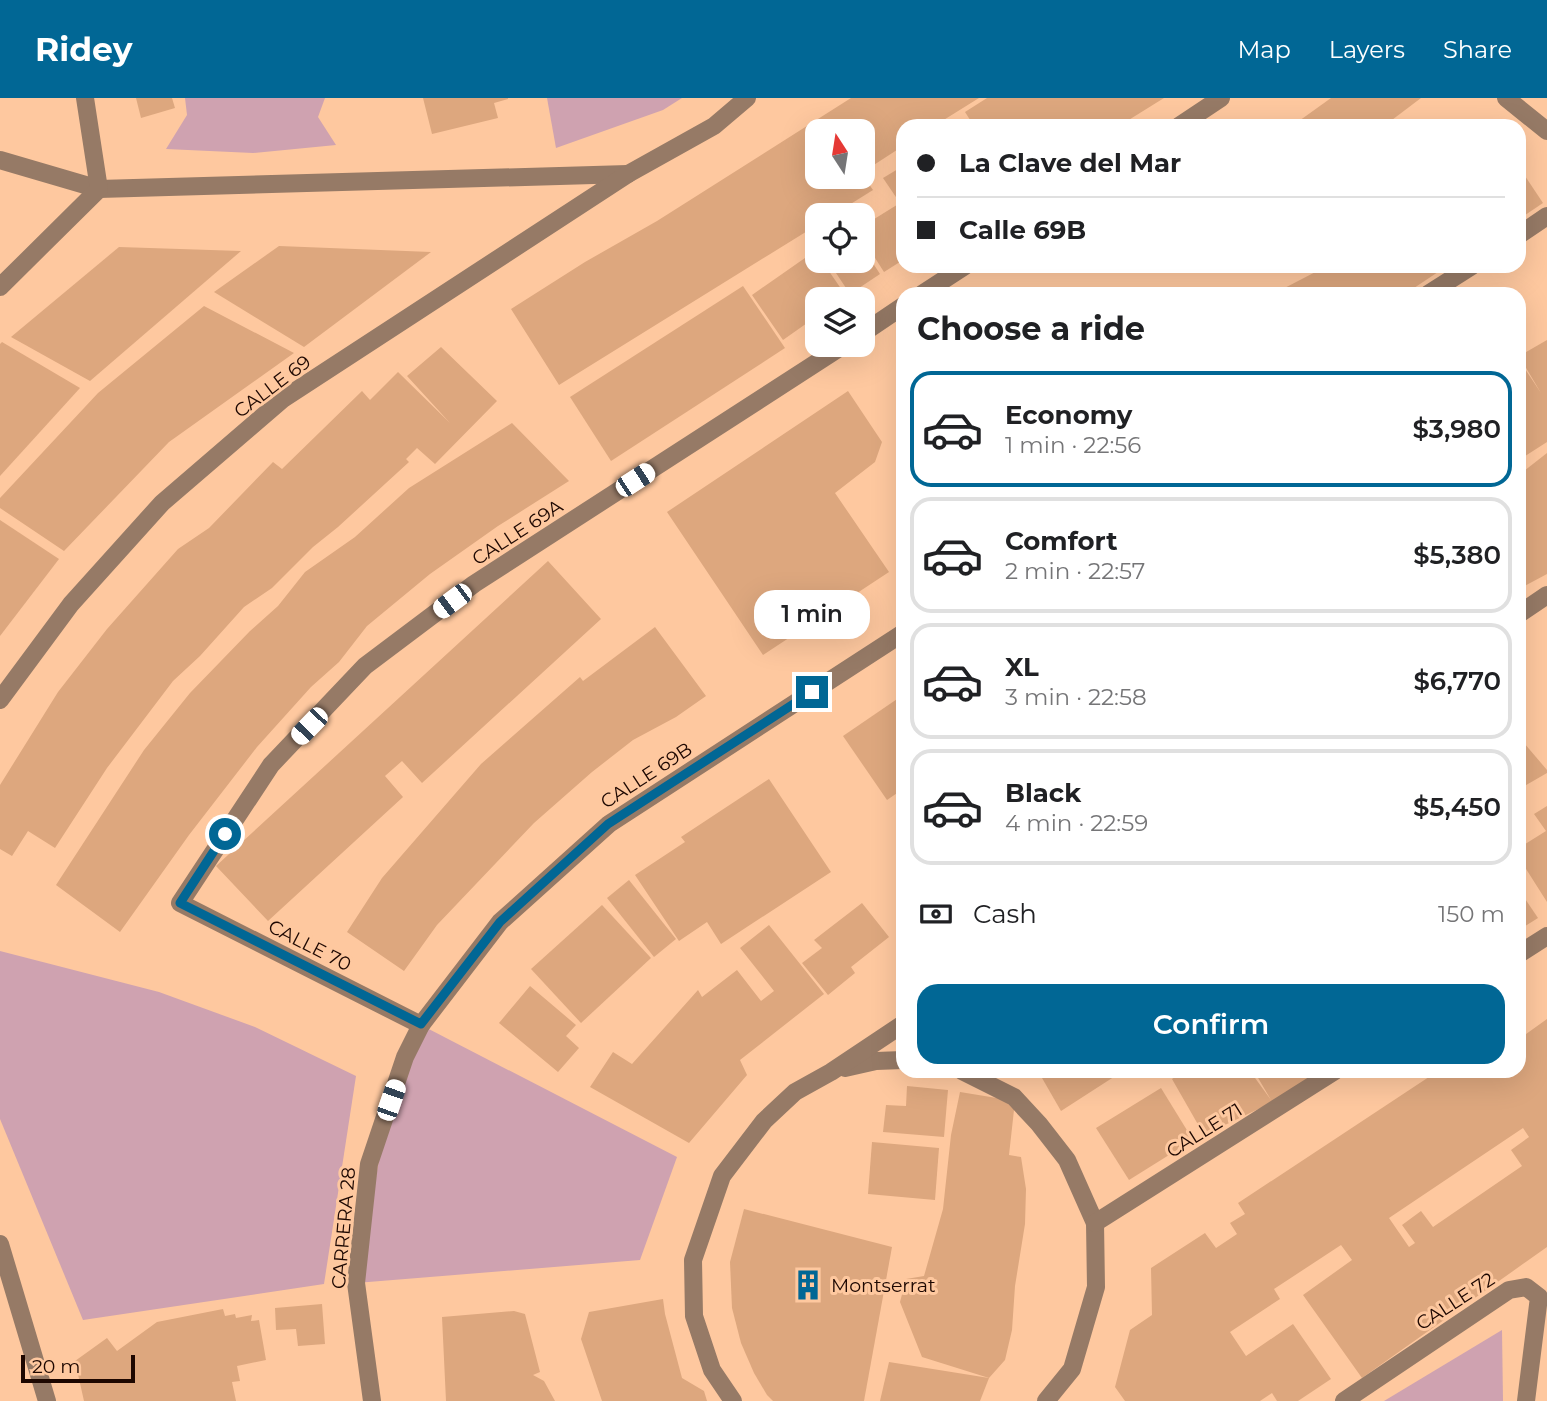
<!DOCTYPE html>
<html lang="en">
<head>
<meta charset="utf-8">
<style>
	body { margin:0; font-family:Montserrat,sans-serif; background:#f2f2f2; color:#202124; height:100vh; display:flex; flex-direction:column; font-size:26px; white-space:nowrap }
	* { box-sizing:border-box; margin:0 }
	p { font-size:23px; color:#757577 }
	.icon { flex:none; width:38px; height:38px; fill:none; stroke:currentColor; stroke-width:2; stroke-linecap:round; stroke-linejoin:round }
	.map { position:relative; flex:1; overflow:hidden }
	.panel { position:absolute; left:896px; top:189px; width:630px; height:791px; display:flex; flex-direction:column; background:#fff; border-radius:21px; box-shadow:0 7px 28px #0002 }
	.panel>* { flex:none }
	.guide { position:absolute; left:896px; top:21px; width:630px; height:154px; border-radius:21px; box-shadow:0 7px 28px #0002; display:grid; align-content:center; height:154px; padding:0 21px; background:#fff }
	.needle { width:46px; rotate:348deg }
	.fabs { position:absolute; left:805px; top:21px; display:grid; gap:14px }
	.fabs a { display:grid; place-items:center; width:70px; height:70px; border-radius:14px; background:#fff; box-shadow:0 7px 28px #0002; font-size:35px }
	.scale { position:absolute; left:21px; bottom:18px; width:114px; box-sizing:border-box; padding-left:7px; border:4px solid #1d0700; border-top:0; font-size:19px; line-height:24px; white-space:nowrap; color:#1d0700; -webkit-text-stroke:5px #fec89f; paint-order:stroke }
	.end { position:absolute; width:32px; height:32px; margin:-16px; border:9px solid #016795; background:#fff; box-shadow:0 0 0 4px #fff }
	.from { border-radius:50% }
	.bubble { position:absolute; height:49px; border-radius:21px; background:#fff; box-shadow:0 7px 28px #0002; font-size:23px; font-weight:600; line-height:49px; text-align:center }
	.car { position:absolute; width:21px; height:42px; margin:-21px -10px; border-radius:9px; box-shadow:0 0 5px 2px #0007; background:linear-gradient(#fff 24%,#345 0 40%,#fff 0 76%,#345 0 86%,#fff 0) }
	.guide b { display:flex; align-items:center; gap:24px; height:66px; font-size:26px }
	.guide b+b { border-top:2px solid #e0e0e0 }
	.guide i { width:18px; height:18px; background:#202124 }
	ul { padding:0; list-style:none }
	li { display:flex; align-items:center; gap:21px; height:116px; margin:0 14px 10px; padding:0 7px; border:4px solid #e0e0e0; border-radius:21px }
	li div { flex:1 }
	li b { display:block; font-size:26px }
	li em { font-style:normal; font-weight:600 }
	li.active { border-color:#016795 }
	li>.icon { width:63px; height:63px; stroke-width:1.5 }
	h2 { padding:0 21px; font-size:32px; line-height:84px }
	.pay { display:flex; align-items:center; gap:18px; height:77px; padding:0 21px; font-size:26px }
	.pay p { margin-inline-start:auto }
	.primary-button { display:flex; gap:14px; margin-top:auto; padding:14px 21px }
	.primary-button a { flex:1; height:80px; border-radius:21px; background:#016795; color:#fff; font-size:28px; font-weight:600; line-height:80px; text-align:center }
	header { display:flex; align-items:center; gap:42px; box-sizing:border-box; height:98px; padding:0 35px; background:#016795; color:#fff }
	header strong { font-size:33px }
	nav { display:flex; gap:38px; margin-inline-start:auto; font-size:24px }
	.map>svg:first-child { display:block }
	.green { fill:#cfa2b0 }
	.building { fill:#dda77e; fill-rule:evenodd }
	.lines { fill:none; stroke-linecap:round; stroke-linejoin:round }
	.minor { stroke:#967a66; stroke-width:18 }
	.tertiary { stroke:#967a66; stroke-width:18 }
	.route { stroke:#016795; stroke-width:9 }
	.labels { text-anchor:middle; stroke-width:6; stroke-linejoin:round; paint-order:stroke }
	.street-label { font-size:19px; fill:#1d0700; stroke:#fec89f }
	.poi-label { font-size:19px; fill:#1d0700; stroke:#fec89f; text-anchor:start }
</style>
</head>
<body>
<header>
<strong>Ridey</strong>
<nav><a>Map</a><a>Layers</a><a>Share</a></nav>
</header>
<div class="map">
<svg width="1547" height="1303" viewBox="0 0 1547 1303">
	<rect width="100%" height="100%" fill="#fec89f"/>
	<g class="green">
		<polygon points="185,0 325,0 318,19 336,47 253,55 166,51 187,17"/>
		<polygon points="547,0 682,0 663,12 556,50"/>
		<polygon points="0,853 159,894 255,929 356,978 324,1186 83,1222 0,1021"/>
		<polygon points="421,927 677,1059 640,1162 356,1185 380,1057"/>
		<polygon points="1502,1232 1503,1303 1384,1303"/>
	</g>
	<g class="building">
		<polygon points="136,0 172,0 175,10 141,20"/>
		<polygon points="423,0 508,0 508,1 494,5 498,20 432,36"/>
		<polygon points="851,0 979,0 934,28 903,28 903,48 863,74 863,33 817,33 817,79 864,79 873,92 833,117 817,117 817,127 559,287 511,211 585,164 657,123"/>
		<polygon points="987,0 1164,0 1119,28 974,28 965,14"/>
		<polygon points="1331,0 1421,0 1384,28 1292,28"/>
		<polygon points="903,68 903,162 884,174 863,141 863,128 900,105 883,80"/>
		<polygon points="1519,69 1543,105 1519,121"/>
		<polygon points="279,148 431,154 304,249 214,194"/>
		<polygon points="119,149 241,153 90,283 11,239"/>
		<polygon points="863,150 880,176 850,196 828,163 863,163"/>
		<polygon points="815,153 817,163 822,163 846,198 841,201 817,201 817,218 783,242 752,197"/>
		<polygon points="1327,168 1447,168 1405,196 1273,196"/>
		<polygon points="743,188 785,250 611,363 570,299"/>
		<polygon points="204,208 294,255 169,344 64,453 0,410 0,400 98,295"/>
		<polygon points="1547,242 1547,344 1519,362 1519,262 1541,295 1519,258"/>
		<polygon points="2,244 80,290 0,378 0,246"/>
		<polygon points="441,249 497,303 435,366 417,350 406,361 409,364 338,429 313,449 272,490 244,509 200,558 173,583 107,670 55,750 28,733 12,758 0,751 0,687 58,594 107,531 178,451 209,430 273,364 282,371 362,293 370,302 398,274 450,325 407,278"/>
		<polygon points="848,293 882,344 875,364 835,395 889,474 763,557 667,414"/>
		<polygon points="512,325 569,383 498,428 430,476 367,528 339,564 311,589 257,649 189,737 120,834 56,787 144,652 190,595 250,533 278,508 305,474 355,439 409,390"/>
		<polygon points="1547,355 1547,476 1519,491 1519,377"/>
		<polygon points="0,422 59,461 0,538"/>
		<polygon points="548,463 601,521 422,685 402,663 385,678 403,699 268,823 216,768"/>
		<polygon points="655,529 706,598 676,619 633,642 592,674 534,725 437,827 404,873 347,834 382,780 481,666 580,579 583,583"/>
		<polygon points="903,597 903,691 887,702 843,638"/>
		<polygon points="1519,639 1547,672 1547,675 1519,691"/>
		<polygon points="769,681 831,774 721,846 707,824 679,843 635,777 685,744 681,739"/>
		<polygon points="1547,708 1547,804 1519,760 1519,750 1546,733 1534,716"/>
		<polygon points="629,782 676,841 654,859 607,800"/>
		<polygon points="1519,792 1538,820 1519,832"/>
		<polygon points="862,805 889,839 851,869 855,875 828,897 802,865 822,850 814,842"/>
		<polygon points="602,807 651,860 581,925 531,871"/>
		<polygon points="769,827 824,896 740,962 747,977 689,1045 590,989 613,954 632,966 698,892 702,899 737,872 761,903 774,893 740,850"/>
		<polygon points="530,888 576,927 566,938 579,950 558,974 499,925"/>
		<path d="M1547,921V1149L1362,1280L1303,1197L1352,1162L1341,1147L1274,1191L1280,1201L1230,1234L1246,1258L1293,1226L1331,1281L1298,1303H1277L1272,1295L1260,1303H1125L1115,1289L1130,1232L1152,1217L1151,1170L1205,1135L1216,1150L1237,1136L1230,1125L1245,1116L1238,1105L1438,973H1519V941ZM1523,1030L1529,1039L1511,1052L1522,1068L1433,1129L1421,1113L1402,1127L1415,1145L1409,1149L1389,1120Z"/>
		<polygon points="1038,973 1123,973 1061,1013"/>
		<polygon points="1184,973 1250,973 1271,1002 1254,973 1326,973 1273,1004 1204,1037 1172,981"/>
		<polygon points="907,988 948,992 944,1039 883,1034 886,1007 906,1008"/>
		<polygon points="1161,990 1193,1042 1129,1082 1096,1030"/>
		<polygon points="960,994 1015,1003 1009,1057 1021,1059 1026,1091 1025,1126 1015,1188 1012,1232 1005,1262 989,1280 922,1259 900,1204 906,1181 924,1178 943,1111 951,1037"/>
		<polygon points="872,1044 939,1050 935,1102 868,1096"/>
		<polygon points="744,1111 892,1149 864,1303 773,1303 767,1297 754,1275 741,1245 732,1210 730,1164"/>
		<polygon points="663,1201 665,1216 682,1280 704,1293 707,1303 602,1303 581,1241 589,1214"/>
		<polygon points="322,1206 325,1246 298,1248 296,1231 276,1232 275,1210"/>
		<polygon points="223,1211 225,1218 235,1216 236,1220 252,1217 251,1223 259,1222 266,1262 237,1268 240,1283 232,1284 236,1303 84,1303 75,1263 107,1240 117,1253 157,1224"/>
		<polygon points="514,1213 525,1216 540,1274 533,1277 544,1283 555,1303 446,1303 442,1219"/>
		<polygon points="889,1264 989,1280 980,1303 880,1303"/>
	</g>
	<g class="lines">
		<g class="minor">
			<polyline points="1179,28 1221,0"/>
			<polyline points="0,62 99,91 628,76"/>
			<polyline points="1519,137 1547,118"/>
			<polyline points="0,189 99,91 85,0"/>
			<polyline points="922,196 965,168"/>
			<polyline points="1428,196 1472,168"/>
			<polyline points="863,235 903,208"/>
			<polyline points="1519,516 1547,497"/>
			<polyline points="1519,856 1547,838"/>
			<polyline points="421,927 180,805 271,667 365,568 474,486 844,247"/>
			<polyline points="845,970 876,963 903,962"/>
			<polyline points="962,973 1014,999 1039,1026 1067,1062 1095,1125 1096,1189 1072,1271 1046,1303"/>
			<polyline points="1095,1125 1335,973"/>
			<polyline points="372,1303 356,1185 369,1066 405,959 421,927 500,824 609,726 903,535"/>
			<polyline points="733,1303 712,1272 694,1218 693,1162 722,1078 764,1023 795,994 831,974 903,926"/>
			<polyline points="1344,1303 1509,1192 1526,1189 1539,1199 1526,1303"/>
		</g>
		<g class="tertiary">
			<polyline points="1506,0 1547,33"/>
			<polyline points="0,602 71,506 162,405 283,301 628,76 714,28 747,0"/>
			<polyline points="0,1146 47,1303"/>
		</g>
	</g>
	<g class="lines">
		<polyline class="route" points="225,736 180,805 421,926 500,824 608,726 812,594"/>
	</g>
	<defs>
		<g id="building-bare" transform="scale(2.415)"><path d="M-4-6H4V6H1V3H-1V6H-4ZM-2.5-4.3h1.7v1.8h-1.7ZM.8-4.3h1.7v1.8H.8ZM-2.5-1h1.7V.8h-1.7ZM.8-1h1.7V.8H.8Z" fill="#016795" stroke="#fec89f" stroke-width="2.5" paint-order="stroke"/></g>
	</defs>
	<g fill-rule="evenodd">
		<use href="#building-bare" x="808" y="1187"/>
	</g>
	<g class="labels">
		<g class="street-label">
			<text transform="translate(272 288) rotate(-37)" y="7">CALLE 69</text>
			<text transform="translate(517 434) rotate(-33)" y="7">CALLE 69A</text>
			<text transform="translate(646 677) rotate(-33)" y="7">CALLE 69B</text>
			<text transform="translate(310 847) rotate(27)" y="7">CALLE 70</text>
			<text transform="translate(1204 1032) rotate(-32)" y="7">CALLE 71</text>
			<text transform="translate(343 1130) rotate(-85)" y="7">CARRERA 28</text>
			<text transform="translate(1455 1203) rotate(-33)" y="7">CALLE 72</text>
		</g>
		<g class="poi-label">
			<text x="831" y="1194">Montserrat</text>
		</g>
	</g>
</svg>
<div class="fabs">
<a><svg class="needle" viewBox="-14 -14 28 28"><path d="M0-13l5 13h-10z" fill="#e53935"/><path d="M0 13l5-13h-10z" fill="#757577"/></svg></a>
<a><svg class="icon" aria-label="locate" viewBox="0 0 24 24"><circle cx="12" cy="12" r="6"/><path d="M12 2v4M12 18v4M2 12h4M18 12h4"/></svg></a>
<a><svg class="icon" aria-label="layers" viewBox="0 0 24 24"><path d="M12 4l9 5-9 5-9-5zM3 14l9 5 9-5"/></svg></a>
</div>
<div class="scale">20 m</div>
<i class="end from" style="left:225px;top:736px"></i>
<i class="end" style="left:812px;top:594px"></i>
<div class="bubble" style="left:754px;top:492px;width:116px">1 min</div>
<i class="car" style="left:635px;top:382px;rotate:57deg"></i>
<i class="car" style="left:452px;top:503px;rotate:233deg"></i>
<i class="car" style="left:309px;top:628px;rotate:224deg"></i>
<i class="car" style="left:391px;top:1002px;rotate:19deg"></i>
<div class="guide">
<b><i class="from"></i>La Clave del Mar</b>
<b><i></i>Calle 69B</b>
</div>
<section class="panel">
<h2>Choose a ride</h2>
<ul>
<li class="active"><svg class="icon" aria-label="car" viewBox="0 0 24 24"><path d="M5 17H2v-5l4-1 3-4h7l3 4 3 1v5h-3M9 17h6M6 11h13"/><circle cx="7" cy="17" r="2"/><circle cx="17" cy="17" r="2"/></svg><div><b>Economy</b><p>1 min · 22:56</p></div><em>$3,980</em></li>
<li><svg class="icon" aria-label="car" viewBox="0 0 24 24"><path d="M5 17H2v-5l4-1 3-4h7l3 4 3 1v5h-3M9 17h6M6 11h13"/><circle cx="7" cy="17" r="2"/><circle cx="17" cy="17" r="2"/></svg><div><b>Comfort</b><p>2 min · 22:57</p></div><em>$5,380</em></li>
<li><svg class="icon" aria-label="car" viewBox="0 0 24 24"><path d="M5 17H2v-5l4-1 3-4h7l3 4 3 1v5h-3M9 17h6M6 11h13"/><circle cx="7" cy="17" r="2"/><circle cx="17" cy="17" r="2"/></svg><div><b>XL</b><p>3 min · 22:58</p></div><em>$6,770</em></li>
<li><svg class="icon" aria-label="car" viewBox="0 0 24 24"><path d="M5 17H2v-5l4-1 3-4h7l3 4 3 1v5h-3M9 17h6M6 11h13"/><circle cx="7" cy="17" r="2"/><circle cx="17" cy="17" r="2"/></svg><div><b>Black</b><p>4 min · 22:59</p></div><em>$5,450</em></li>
</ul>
<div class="pay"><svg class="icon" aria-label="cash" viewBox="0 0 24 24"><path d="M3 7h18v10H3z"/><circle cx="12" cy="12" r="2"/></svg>Cash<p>150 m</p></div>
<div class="primary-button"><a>Confirm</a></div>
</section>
</div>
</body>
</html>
